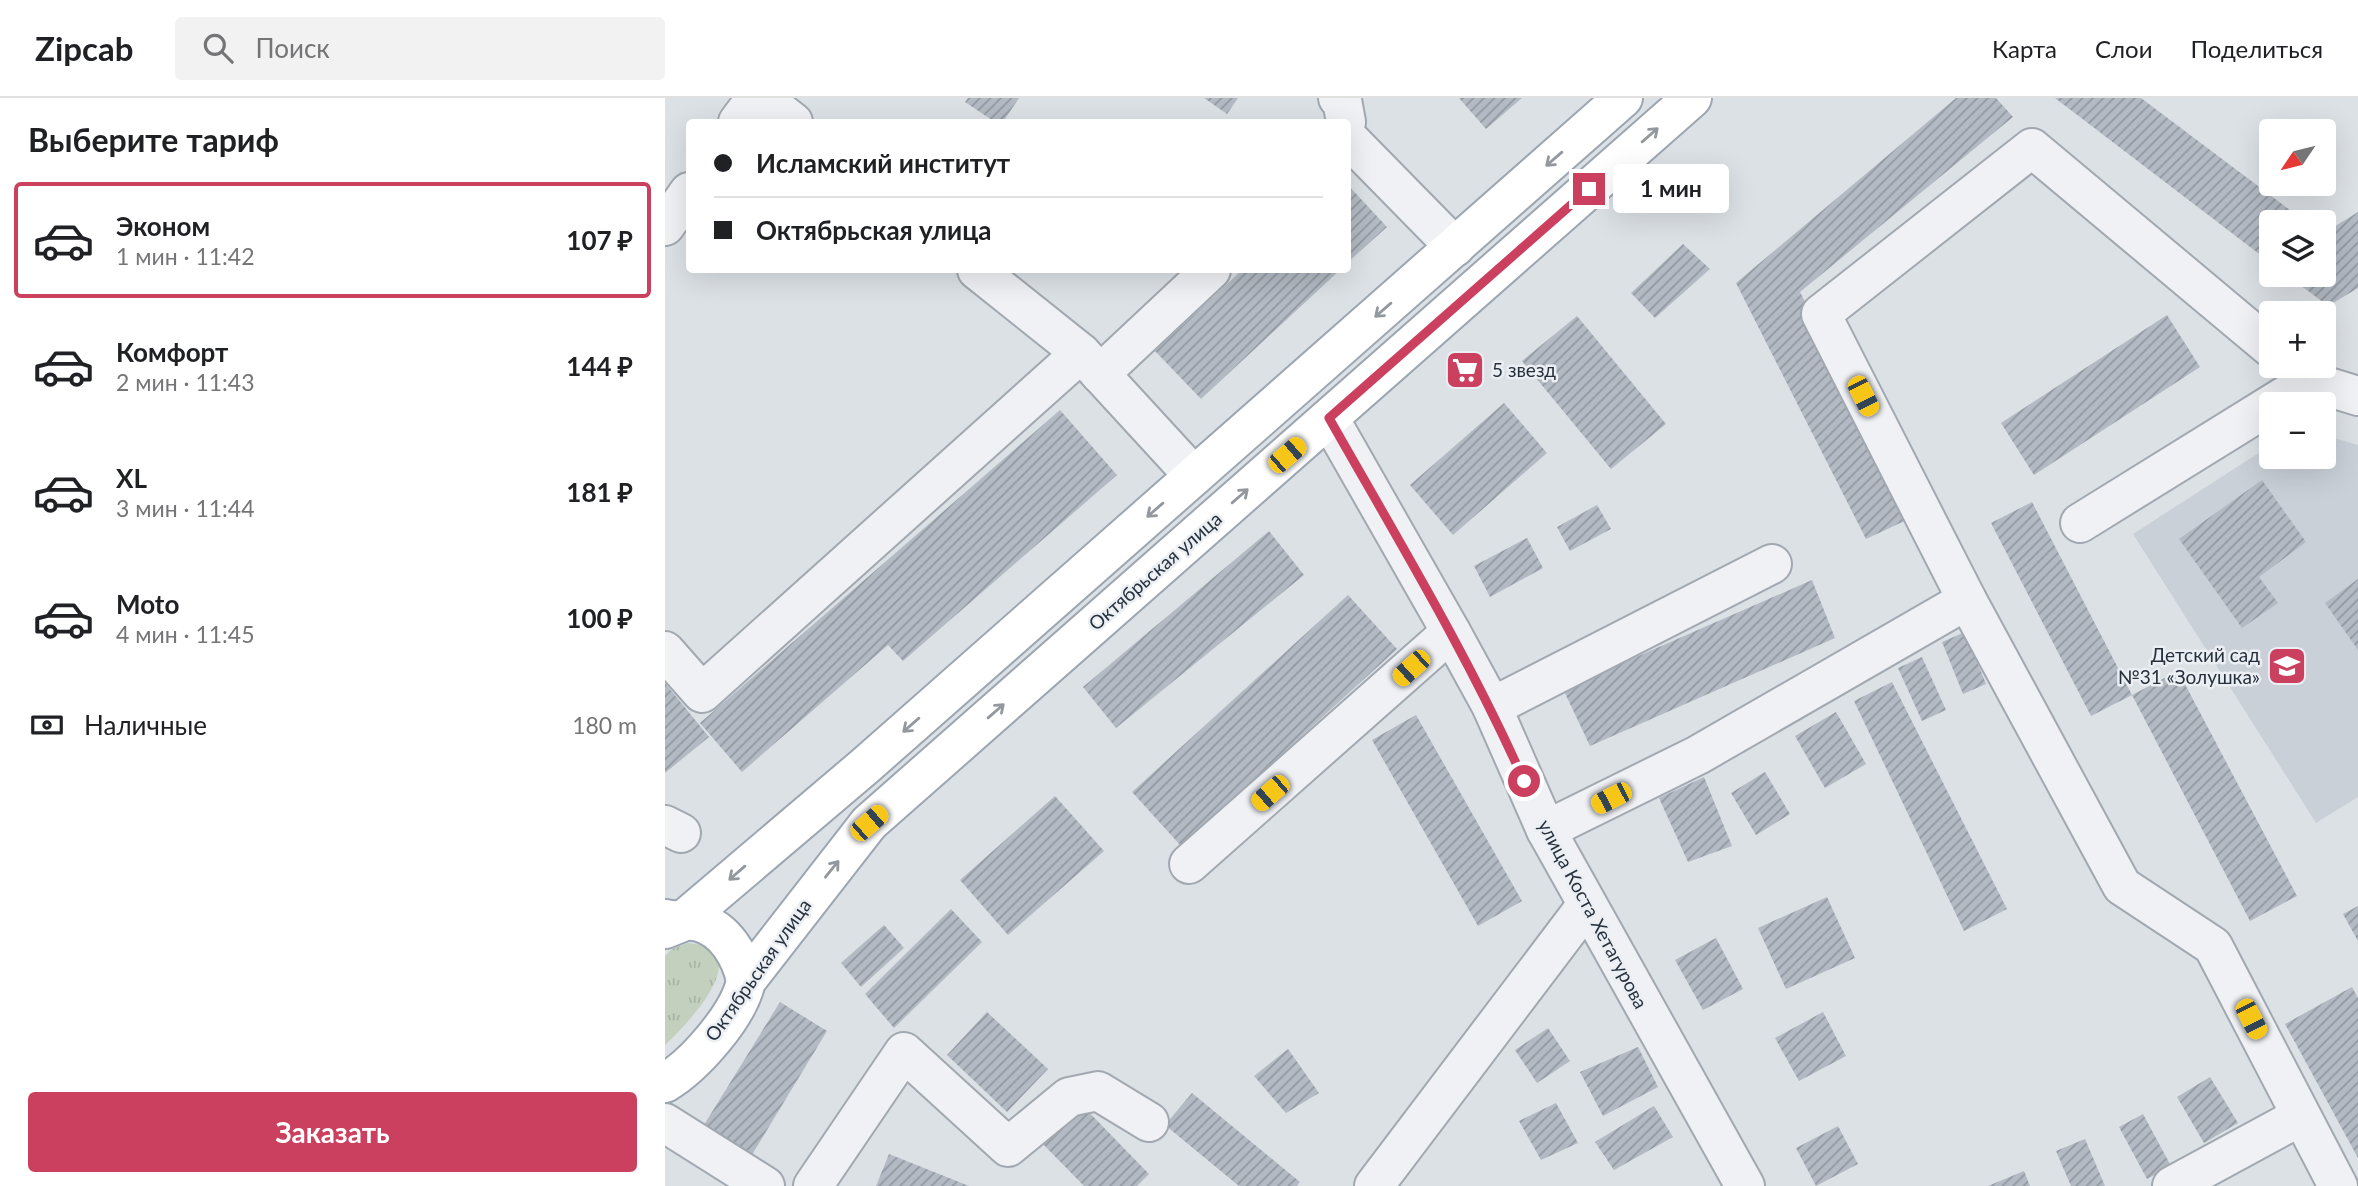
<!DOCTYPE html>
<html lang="ru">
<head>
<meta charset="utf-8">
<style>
	body { margin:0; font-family:Lato,sans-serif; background:#f2f2f2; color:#202124; height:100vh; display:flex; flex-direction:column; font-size:26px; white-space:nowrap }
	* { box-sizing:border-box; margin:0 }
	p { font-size:23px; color:#757577 }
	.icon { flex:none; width:38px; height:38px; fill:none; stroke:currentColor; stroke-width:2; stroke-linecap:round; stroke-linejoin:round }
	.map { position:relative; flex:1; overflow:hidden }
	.details { display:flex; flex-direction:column; background:#fff; width:665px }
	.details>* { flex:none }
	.top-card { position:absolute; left:21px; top:21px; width:665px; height:154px; border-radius:7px; box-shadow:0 7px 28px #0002; display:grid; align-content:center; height:154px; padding:0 28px; background:#fff }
	.needle { width:46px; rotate:235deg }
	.buttons { position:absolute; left:1594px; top:21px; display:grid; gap:14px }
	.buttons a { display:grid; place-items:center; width:77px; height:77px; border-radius:7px; background:#fff; box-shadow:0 7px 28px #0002; font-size:35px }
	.end { position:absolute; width:32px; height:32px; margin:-16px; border:9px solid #cc405f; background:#fff; box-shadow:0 0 0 4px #fff }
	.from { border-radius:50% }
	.bubble { position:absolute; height:49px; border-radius:7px; background:#fff; box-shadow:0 7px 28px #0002; font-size:23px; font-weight:700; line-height:49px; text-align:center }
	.car { position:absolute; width:21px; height:42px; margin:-21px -10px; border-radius:9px; box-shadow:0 0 5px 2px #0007; background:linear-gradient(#f5c518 24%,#345 0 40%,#f5c518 0 76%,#345 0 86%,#f5c518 0) }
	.top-card b { display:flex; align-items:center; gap:24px; height:66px; font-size:26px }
	.top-card b+b { border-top:2px solid #e0e0e0 }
	.top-card i { width:18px; height:18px; background:#202124 }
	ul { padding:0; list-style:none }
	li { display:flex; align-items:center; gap:21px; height:116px; margin:0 14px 10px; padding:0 14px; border:4px solid transparent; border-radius:7px }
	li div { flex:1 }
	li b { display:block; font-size:26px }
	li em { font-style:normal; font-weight:700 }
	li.active { border-color:#cc405f }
	li>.icon { width:63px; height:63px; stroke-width:1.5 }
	h2 { padding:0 28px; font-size:32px; line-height:84px }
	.pay { display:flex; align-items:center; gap:18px; height:77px; padding:0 28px; font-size:26px }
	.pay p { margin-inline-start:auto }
	.button { display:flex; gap:14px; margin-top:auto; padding:14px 28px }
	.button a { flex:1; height:80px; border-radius:7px; background:#cc405f; color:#fff; font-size:28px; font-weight:700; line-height:80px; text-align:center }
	header { display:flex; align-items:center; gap:42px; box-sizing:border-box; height:98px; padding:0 35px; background:#fff; border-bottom:2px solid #e0e0e0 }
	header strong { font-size:33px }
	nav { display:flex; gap:38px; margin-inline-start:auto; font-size:24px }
	.search { width:490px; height:63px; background:#f2f2f2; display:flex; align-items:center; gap:18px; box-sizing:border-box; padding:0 24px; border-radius:7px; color:#757577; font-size:26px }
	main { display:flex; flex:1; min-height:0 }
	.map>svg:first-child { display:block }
	.built { fill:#cad0d8 }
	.grass { fill:url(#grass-tufts) }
	.building { fill:url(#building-hatch) }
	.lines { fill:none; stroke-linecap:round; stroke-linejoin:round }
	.minor-casing { stroke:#a2a8b0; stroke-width:42 }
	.major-casing { stroke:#9ca6b1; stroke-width:42 }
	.minor { stroke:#eff1f5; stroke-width:38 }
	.major { stroke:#fff; stroke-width:38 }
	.oneway { stroke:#92989e }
	.route { stroke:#cc405f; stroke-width:9 }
	.labels { text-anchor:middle; stroke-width:5; stroke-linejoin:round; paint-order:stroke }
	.poi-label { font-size:19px; fill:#26303c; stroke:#ebeff4; text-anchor:start }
	.street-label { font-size:19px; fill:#26303c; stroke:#ebeff4 }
</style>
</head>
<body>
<header>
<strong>Zipcab</strong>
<div class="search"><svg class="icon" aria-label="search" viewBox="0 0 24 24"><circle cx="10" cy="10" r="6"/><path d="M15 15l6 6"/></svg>Поиск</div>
<nav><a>Карта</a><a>Слои</a><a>Поделиться</a></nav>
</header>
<main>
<section class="details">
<h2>Выберите тариф</h2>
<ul>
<li class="active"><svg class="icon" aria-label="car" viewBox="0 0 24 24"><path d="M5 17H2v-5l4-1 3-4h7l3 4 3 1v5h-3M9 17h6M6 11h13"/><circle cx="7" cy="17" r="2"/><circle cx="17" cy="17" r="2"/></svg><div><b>Эконом</b><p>1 мин · 11:42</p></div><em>107 ₽</em></li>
<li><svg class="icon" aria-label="car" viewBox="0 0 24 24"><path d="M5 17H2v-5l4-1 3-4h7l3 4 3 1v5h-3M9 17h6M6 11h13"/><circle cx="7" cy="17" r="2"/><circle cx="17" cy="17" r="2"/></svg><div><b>Комфорт</b><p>2 мин · 11:43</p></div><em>144 ₽</em></li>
<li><svg class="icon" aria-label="car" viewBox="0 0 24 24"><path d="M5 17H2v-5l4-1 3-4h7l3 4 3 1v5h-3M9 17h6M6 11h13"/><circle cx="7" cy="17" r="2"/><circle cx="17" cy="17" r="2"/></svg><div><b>XL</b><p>3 мин · 11:44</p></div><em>181 ₽</em></li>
<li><svg class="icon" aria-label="car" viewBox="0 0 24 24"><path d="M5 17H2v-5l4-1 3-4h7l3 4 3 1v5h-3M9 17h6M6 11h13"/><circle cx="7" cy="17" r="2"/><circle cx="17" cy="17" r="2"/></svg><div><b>Moto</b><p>4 мин · 11:45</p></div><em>100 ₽</em></li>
</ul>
<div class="pay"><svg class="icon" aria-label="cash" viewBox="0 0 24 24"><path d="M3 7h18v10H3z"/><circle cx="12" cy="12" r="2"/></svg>Наличные<p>180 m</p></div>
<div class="button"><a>Заказать</a></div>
</section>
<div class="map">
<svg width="1693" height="1088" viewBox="0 0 1693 1088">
	<defs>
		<pattern id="grass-tufts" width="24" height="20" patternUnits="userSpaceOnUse" patternTransform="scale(1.75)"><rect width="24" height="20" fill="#c3d0bd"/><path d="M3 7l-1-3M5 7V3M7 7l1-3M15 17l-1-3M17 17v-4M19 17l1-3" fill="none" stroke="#a7b3a3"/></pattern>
		<pattern id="building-hatch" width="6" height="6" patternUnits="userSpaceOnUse" patternTransform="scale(1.75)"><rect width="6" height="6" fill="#b3bac3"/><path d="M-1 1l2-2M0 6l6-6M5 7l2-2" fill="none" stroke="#9198a0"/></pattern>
	</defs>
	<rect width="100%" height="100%" fill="#dce1e6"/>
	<polygon class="built" points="1659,337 1693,347 1693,699 1651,725 1468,436 1606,347 1606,359 1659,359"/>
	<path class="grass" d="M23,845C95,850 22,927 0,947V858L7,851Z"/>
	<g class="building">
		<polygon points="303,0 354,0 338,24 330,24 300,4"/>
		<polygon points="539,0 573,0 562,16"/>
		<polygon points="794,0 857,0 821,31"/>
		<polygon points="1291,0 1331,0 1348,19 1135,194 1248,419 1201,441 1071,185"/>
		<polygon points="1390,0 1476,0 1641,124 1606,124 1606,165"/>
		<polygon points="682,86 722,129 682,165"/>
		<polygon points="1693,114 1693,190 1663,208 1622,177 1659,177 1659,135"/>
		<polygon points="1018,146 1045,171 990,220 966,195"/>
		<polygon points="577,172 675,172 536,301 490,253"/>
		<polygon points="1502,217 1535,269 1369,377 1336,325"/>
		<polygon points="912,218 1001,326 946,371 857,263"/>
		<polygon points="839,305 882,355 788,437 745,387"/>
		<polygon points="395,312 452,377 238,563 223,547 77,674 35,625"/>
		<polygon points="1597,382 1641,444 1594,479 1613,505 1577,530 1514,441"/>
		<polygon points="1367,404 1467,597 1426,618 1326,425"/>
		<polygon points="932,407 946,431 905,453 892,429"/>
		<polygon points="604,433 639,477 451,630 418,589"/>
		<polygon points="862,440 878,470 825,499 809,468"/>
		<polygon points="1693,481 1693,552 1660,505"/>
		<polygon points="1147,482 1170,540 925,648 898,591"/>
		<polygon points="683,497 732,551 516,748 467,694"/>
		<polygon points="1300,534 1321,586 1298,596 1277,544"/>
		<polygon points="1257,559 1281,612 1257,623 1233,570"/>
		<polygon points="1513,573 1632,798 1585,823 1467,597"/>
		<polygon points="1227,584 1342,811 1299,833 1189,603"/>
		<polygon points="0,585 44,639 0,675"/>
		<polygon points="1171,614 1201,666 1160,690 1130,638"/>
		<polygon points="751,617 857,803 813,828 707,642"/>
		<polygon points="1100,674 1125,716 1091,737 1066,695"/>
		<polygon points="1039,679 1067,748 1023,764 994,700"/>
		<polygon points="390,698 439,753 343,837 295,782"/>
		<polygon points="1162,799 1190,860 1121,891 1093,830"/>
		<polygon points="1693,808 1693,843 1678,816"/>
		<polygon points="286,811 317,844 229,930 200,896"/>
		<polygon points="219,827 239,850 196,889 176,865"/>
		<polygon points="1051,840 1078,891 1038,912 1010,862"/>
		<polygon points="1687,889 1693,900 1693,1060 1620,926"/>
		<polygon points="115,904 162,933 82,1065 34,1035"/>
		<polygon points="322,914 383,971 342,1014 282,957"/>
		<polygon points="1158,914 1181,958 1134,983 1110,940"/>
		<polygon points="883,930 905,963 872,985 850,952"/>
		<polygon points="973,949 993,989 938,1018 915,974"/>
		<polygon points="623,951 654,995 621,1015 589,978"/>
		<polygon points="1545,979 1573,1025 1539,1045 1512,999"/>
		<polygon points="527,995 635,1084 632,1088 574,1088 500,1027"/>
		<polygon points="414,1004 484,1076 472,1088 419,1088 375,1043"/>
		<polygon points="891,1005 913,1045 876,1062 854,1023"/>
		<polygon points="989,1008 1008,1039 949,1072 930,1044"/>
		<polygon points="1478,1016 1506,1068 1482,1081 1454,1029"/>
		<polygon points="1173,1028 1193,1066 1151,1088 1131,1050"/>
		<polygon points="1420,1041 1440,1088 1406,1088 1391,1053"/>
		<polygon points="224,1056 304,1088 211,1088"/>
		<polygon points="1359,1073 1365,1088 1323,1088"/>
	</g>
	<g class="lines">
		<g class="minor-casing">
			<g id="minor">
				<polyline points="97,0 128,24"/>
				<polyline points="673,0 677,2 681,24"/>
				<polyline points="73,24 91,0"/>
				<polyline points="684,41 790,149"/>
				<polyline points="0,128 24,94"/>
				<polyline points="312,172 416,255"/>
				<polyline points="1606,250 1367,50 1156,216 1302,502 1457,788 1548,848 1673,1088"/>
				<polyline points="1627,268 1644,283 1693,298"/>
				<polyline points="435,276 546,172"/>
				<polyline points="664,320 786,534 827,609 881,732 1080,1088"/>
				<polyline points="1415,425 1644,283"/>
				<polyline points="0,553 37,595 416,255 529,378"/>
				<polyline points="827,609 1107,466"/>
				<polyline points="0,727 16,735"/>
				<polyline points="881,732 1033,657 1302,502"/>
				<polyline points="524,766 786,534"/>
				<polyline points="0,1025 100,1088"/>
				<polyline points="148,1088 239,954 343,1049 404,999 433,993 484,1024"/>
				<polyline points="709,1088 921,808"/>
				<polyline points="1507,1088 1636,1018"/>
			</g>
		</g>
		<g class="major-casing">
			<g id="major">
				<path d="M1,821C12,824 24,821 34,824C60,831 76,858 81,883"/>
				<polyline points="0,831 15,825 200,668 958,0"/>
				<path d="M0,985C30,967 74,917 81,883L204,725L1027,0"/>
			</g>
		</g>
		<use href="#minor" class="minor"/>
		<use href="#major" class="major"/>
	</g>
	<defs><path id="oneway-shaft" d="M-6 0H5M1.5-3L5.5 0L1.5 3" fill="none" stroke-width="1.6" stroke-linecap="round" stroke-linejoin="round" transform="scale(1.75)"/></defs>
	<g class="oneway">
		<use href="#oneway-shaft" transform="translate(985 37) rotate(-41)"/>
		<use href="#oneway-shaft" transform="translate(889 61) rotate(139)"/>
		<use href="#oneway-shaft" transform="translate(718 212) rotate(139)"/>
		<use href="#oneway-shaft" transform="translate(575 398) rotate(-41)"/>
		<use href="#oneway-shaft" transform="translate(490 412) rotate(139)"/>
		<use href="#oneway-shaft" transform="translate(331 613) rotate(-41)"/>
		<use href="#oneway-shaft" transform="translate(246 627) rotate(139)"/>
		<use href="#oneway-shaft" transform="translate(167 771) rotate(-51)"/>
		<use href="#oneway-shaft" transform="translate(72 775) rotate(139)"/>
	</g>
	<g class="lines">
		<path class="route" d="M859,683C803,557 732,440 664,320L924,91"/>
	</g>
	<defs>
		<g id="supermarket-square" transform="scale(2.0125)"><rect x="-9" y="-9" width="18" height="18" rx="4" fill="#cc405f" stroke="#ebeff4"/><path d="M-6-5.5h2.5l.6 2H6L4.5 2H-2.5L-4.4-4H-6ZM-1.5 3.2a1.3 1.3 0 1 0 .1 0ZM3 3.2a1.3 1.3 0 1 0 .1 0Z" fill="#fff"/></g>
		<g id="school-square" transform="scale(2.0125)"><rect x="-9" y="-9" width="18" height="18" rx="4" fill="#cc405f" stroke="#ebeff4"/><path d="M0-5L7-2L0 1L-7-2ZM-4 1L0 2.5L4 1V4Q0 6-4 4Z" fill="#fff"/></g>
	</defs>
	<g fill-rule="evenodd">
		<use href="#supermarket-square" x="800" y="272"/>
		<use href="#school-square" x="1622" y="568"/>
	</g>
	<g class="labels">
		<g class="poi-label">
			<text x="827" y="279">5 звезд</text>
			<text x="1595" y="564" text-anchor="end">Детский сад<tspan x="1595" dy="22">№31 «Золушка»</tspan></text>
		</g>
		<g class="street-label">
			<text transform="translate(490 473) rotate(-41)" y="7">Октябрьская улица</text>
			<text transform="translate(928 816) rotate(62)" y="7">улица Коста Хетагурова</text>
			<text transform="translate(93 872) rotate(-55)" y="7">Октябрьская улица</text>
		</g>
	</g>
</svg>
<div class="buttons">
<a><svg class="needle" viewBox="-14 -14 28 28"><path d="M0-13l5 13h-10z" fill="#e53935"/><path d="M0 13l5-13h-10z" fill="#757577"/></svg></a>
<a><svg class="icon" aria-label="layers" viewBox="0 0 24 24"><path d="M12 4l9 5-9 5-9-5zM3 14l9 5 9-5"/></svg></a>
<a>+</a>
<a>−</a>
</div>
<i class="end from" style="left:859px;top:683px"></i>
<i class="end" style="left:924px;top:91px"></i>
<div class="bubble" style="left:948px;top:66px;width:116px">1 мин</div>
<i class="car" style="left:1198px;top:298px;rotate:153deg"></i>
<i class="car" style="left:622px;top:357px;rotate:49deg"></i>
<i class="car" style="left:746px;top:570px;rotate:228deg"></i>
<i class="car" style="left:605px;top:695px;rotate:229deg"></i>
<i class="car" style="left:946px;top:700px;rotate:243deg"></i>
<i class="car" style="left:204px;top:725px;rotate:49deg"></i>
<i class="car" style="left:1586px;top:921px;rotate:153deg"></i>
<div class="top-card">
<b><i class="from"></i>Исламский институт</b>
<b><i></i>Октябрьская улица</b>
</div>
</div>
</main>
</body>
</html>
